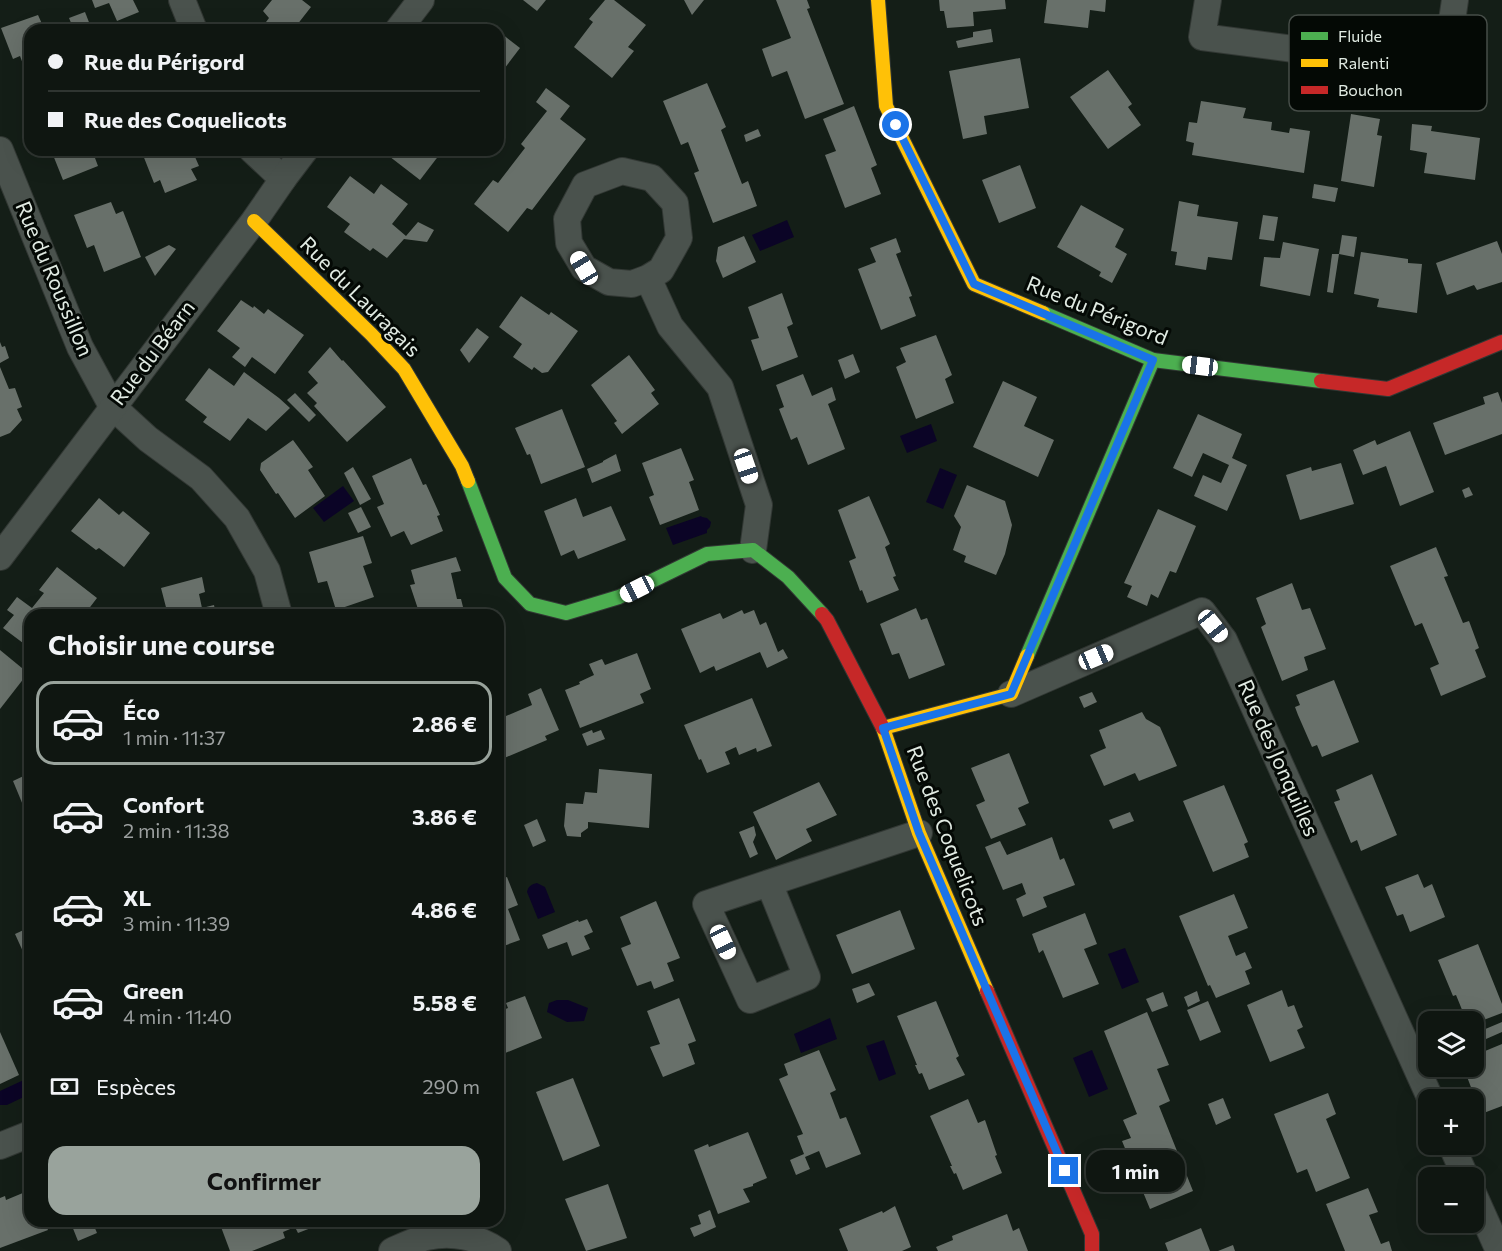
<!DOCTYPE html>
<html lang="fr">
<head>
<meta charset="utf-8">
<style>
	body { margin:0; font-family:Commissioner,sans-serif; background:#181f1a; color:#f1f3f6; height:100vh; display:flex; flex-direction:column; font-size:22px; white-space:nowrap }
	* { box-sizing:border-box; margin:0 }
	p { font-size:20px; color:#9b9f9f }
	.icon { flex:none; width:33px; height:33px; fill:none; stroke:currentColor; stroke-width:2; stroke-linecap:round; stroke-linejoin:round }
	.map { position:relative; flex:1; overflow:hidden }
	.drawer { position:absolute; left:24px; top:609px; width:480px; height:618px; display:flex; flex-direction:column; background:#0f1611; border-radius:18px; box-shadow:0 6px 24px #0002,0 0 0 2px #2f3531 }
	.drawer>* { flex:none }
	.guide { position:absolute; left:24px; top:24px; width:480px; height:132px; border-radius:18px; box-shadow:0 6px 24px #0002,0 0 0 2px #2f3531; display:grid; align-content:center; height:132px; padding:0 24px; background:#0f1611 }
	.fabs { position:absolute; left:1418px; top:1011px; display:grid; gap:12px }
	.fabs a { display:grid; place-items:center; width:66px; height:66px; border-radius:12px; background:#0f1611; box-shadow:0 6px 24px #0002,0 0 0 2px #2f3531; font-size:30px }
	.end { position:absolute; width:27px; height:27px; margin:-14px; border:8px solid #1a73e8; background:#fff; box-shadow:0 0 0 3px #fff }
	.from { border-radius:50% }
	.bubble { position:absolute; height:42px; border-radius:18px; background:#0f1611; box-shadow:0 6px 24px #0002,0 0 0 2px #2f3531; font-size:20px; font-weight:700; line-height:42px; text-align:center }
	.car { position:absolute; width:18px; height:36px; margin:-18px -9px; border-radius:8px; box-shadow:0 0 4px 2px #0007; background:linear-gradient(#fff 24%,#345 0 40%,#fff 0 76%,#345 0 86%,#fff 0) }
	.guide b { display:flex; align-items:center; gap:21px; height:57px; font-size:22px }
	.guide b+b { border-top:2px solid #2f3531 }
	.guide i { width:15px; height:15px; background:#f1f3f6 }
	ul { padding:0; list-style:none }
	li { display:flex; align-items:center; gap:18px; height:84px; margin:0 12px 9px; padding:0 12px; border:3px solid transparent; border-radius:18px }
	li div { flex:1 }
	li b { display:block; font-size:22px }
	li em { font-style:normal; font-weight:700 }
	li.active { border-color:#99a39c }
	li>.icon { width:54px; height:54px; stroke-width:1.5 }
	h2 { padding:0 24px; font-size:27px; line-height:72px }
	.pay { display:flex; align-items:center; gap:15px; height:66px; padding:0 24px; font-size:22px }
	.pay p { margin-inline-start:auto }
	.primary-button { display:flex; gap:12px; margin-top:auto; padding:12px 24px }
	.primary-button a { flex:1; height:69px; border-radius:18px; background:#99a39c; color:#111; font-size:24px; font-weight:700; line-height:69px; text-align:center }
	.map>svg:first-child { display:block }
	.water { fill:#0b0426 }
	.building { fill:#68706a }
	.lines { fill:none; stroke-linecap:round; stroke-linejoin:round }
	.street-casing { stroke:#323834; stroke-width:28 }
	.fast-casing { stroke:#323834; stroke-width:16 }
	.slow-casing { stroke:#323834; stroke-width:16 }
	.jam-casing { stroke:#323834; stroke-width:16 }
	.street { stroke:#4a524d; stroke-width:26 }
	.fast { stroke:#4caf50; stroke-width:14 }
	.slow { stroke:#ffc107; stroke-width:14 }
	.jam { stroke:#c62828; stroke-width:14 }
	.route { stroke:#1a73e8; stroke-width:8 }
	.labels { text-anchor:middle; stroke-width:6; stroke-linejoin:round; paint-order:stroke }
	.street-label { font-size:21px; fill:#e1ebe3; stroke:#040905 }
	.key { fill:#040905; stroke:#464d48; stroke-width:1.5 }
	.key-label { font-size:16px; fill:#e1ebe3 }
</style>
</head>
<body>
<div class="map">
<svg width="1502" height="1251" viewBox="0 0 1502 1251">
	<rect width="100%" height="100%" fill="#141e17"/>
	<g class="water">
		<polygon points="787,220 794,237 760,251 752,235"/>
		<polygon points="931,424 937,441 907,453 900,436"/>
		<polygon points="940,468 957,475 943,509 926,502"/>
		<polygon points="343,486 354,501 324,522 313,508"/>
		<polygon points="701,516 702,517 707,518 711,522 710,527 707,530 707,533 673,545 666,528"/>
		<path d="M537,883L545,887L555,912L538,919L527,892C528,886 532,884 537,883Z"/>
		<polygon points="1125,948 1139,982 1122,989 1108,954"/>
		<polygon points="557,1000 568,1000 588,1008 584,1021 567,1022 547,1012 549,1003"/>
		<polygon points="830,1018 837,1039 801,1053 794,1034"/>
		<polygon points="884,1040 896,1074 879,1081 866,1046"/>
		<polygon points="1092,1050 1108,1089 1089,1097 1073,1058"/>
		<polygon points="28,1078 30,1079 30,1094 7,1105 0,1105 0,1091"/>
	</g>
	<g class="building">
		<polygon points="92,0 133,0 139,12 117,21 109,3 95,8"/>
		<polygon points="272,0 302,0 311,7 293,30 260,30 269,18 263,11"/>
		<polygon points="523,0 546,0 537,11"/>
		<polygon points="605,0 614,0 646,25 628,47 634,51 612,78 574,47 593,22 589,19"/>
		<polygon points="684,0 704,0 692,15"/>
		<polygon points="776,0 807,0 810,8 807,9 844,104 805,119 787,71 772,77 762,49 791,38"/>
		<polygon points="939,0 1005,0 1006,9 973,12 974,26 947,28 944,11 940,11"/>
		<polygon points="1047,0 1106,0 1105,12 1090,10 1088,28 1044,23"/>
		<polygon points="85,12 92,30 74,30 69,18"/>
		<polygon points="38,15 43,26 49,23 52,30 30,30 30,83 20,56 13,59 1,28"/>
		<polygon points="486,22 497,30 479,30"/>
		<polygon points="991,29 993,42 958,48 956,41 973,37 973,32"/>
		<polygon points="498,31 520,48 498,77"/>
		<polygon points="1020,58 1029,108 984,116 987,134 963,139 949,71"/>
		<polygon points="1108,70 1132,104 1128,107 1141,125 1108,149 1070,97"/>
		<polygon points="707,83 726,127 721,130 742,184 748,181 757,206 713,223 694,173 699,171 688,142 681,145 663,101"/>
		<polygon points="546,88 570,106 560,119 586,139 532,210 527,208 508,232 474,204 493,180 498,183 525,148 521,144 547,111 536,102"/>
		<polygon points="1201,101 1246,108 1243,118 1272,122 1271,130 1289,133 1290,128 1310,131 1304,173 1192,155 1194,143 1186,141 1189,122 1197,123"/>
		<polygon points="854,106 877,165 871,168 881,194 845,208 825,155 836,151 823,119"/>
		<polygon points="1351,114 1380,119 1377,135 1382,136 1374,187 1341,181"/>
		<polygon points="1412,124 1432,126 1431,131 1480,138 1475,180 1424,173 1427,153 1410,150"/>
		<polygon points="758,129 761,136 746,142 744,135"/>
		<polygon points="51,150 92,150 98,166 63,180"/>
		<polygon points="141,150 192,150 199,166 191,169 197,180 165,193 160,180 154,183"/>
		<polygon points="387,150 443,150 420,180 385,153"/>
		<polygon points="1020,165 1036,208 999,223 982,180"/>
		<polygon points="350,176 374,194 381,184 408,204 392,224 406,236 418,222 434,230 427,242 404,239 387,258 373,248 370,251 344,232 350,224 327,207"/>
		<polygon points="1314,184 1338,188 1335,202 1312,198"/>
		<polygon points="1179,201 1199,205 1197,216 1238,222 1232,260 1208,257 1206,270 1175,265 1177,252 1171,251"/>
		<polygon points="111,202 116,214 123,211 141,257 104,272 94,245 87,248 74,215"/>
		<polygon points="1081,205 1124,229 1115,247 1127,254 1112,283 1099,276 1101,272 1057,247"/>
		<polygon points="1263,215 1278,217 1274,241 1259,239"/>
		<polygon points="1342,235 1357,237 1354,257 1339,254"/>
		<polygon points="744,236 756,262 723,278 716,261 718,247"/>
		<polygon points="896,238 901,252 896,254 912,296 909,297 916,316 881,330 858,269 876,262 870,248"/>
		<polygon points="1497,241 1502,254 1502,282 1477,290 1474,285 1447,295 1436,263"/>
		<polygon points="1283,242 1319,249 1310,296 1260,286 1264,257 1280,258"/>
		<polygon points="169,245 176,249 155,276 145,257"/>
		<polygon points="1361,252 1408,259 1408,263 1422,264 1417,313 1377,307 1379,299 1354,294"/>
		<polygon points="1332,254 1339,254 1333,293 1327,292"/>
		<polygon points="782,293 793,324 787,327 798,357 762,371 751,340 759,338 748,307"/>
		<polygon points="521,296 549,315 551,312 578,331 548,372 542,373 534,367 532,370 513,357 522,344 499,327"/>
		<polygon points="241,300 253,308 254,306 264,314 268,309 304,335 275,374 252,357 245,367 232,357 240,348 217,331"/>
		<polygon points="477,328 489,337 469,363 460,350"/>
		<polygon points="936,335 952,375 945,379 954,403 916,419 896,367 906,362 900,348"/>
		<polygon points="0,342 2,347 5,346 9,358 0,363"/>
		<polygon points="330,347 342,361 343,360 386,407 347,442 314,406 317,403 307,393 318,383 308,372"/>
		<polygon points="853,354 860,372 845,379 838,360"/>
		<polygon points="629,355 655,390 651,393 659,404 622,434 614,423 617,421 591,385"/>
		<polygon points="0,367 9,389 15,388 22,407 17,409 22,420 10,433 0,437"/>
		<polygon points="209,368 234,386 244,372 279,398 290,408 266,431 248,418 230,441 203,422 207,417 185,400"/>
		<polygon points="803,374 812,396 832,387 836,400 828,404 845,449 808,465 797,437 791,440 779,409 784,407 776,385"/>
		<polygon points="1003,381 1037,397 1024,426 1054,440 1038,477 973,447"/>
		<polygon points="1498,392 1502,403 1502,434 1445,455 1433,423 1485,404 1483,397"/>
		<polygon points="295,393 316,415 309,422 287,400"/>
		<polygon points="562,409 585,467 541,484 530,454 527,455 515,428"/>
		<polygon points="1198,414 1242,434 1232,458 1247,465 1227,511 1194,496 1203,475 1221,483 1229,465 1203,453 1192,477 1173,468"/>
		<polygon points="1410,431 1434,492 1400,506 1386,466 1363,475 1353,450 1375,440 1377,445"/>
		<polygon points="293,440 313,467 308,470 325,496 295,518 278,493 276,494 260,470 261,463"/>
		<polygon points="681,448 694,480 689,482 699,510 660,525 649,497 654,495 642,463"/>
		<polygon points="616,454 621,471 592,483 587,469 603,462 603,461"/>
		<polygon points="411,458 423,485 426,484 440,515 437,516 443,531 411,545 404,531 391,537 377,507 384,504 372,476"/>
		<polygon points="1341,463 1354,504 1300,520 1286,475 1311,467 1312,471"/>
		<polygon points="353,467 371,499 360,505 344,473"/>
		<polygon points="967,485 1005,501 1012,525 1005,554 996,575 964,562 966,556 953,550 961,527 954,516"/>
		<polygon points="1469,487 1473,495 1465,498 1462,490"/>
		<polygon points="869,496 890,544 885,547 896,576 893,577 899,590 867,603 862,590 860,591 849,561 856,558 838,510"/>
		<polygon points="99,498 119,515 123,511 150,533 124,567 99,548 96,550 71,531"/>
		<polygon points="576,498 583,517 611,506 626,540 578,559 574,550 561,556 544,511"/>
		<polygon points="361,507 371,527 358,533 348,513"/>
		<polygon points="1158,509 1196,526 1176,573 1170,571 1158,598 1151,594 1147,606 1127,597 1132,586 1124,583"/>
		<polygon points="363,536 372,563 363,566 374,597 336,610 327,581 318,583 309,552"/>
		<polygon points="1436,547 1448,576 1444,577 1463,623 1469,621 1479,648 1475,650 1486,677 1441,696 1430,668 1439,664 1422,623 1415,626 1390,566"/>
		<polygon points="456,557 461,571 451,573 457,599 461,599 465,615 420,615 410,585 415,584 411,570"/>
		<polygon points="57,567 97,598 84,615 30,615 30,642 26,639 23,643 3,628 14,615 7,610 17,597 32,608 44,593 39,590"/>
		<polygon points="202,577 205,592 199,594 202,608 214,605 216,615 168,615 161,588"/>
		<polygon points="1292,583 1302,610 1310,608 1326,649 1304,657 1308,670 1282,681 1261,627 1266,624 1256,598"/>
		<polygon points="916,608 921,620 927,618 945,665 909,679 899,653 892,655 880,624"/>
		<polygon points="742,610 744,614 754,610 760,625 766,622 778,652 783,649 788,658 767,668 760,652 716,671 714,666 700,673 681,629 720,613 723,619"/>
		<polygon points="0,650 28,673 0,709"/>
		<polygon points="637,653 651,689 640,694 644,703 580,728 565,690 580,684 579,682 594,675 589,664 602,659 605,665"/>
		<polygon points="1334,680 1359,742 1322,757 1317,745 1312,747 1298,715 1295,707 1300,705 1296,695"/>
		<polygon points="541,688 559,730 545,736 547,740 502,759 498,749 498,713 504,710 506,716 532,705 528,694"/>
		<polygon points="1092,692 1097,702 1084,708 1079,697"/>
		<polygon points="752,698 772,746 757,752 756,748 739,755 736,747 725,752 730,764 707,773 701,759 699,760 684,725"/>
		<polygon points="1142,712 1146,719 1160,727 1177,766 1139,781 1135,773 1104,786 1090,755 1106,748 1099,730"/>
		<polygon points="592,730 593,733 601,730 605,739 587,746 582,734"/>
		<polygon points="1009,753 1029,803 1018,808 1026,825 991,839 976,805 985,801 971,768"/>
		<polygon points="599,769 652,774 649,828 588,822 588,828 581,833 581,837 567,836 564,826 566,803 583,804 585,792 597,793"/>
		<polygon points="30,773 30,822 13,781"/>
		<polygon points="1372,774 1397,835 1361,851 1357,840 1351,843 1334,802 1340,800 1336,790"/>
		<polygon points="819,782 837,815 806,829 812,841 776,860 753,812"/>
		<polygon points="1224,785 1248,842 1244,844 1249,857 1213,872 1183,801"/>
		<polygon points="1130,812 1134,821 1113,829 1109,820"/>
		<polygon points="537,819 546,841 533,847 524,825"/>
		<polygon points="754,826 756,835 753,842 758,854 750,858 739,832"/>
		<polygon points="1052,837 1060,860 1064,858 1075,885 1043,897 1047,907 1023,917 1016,899 1026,894 1022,883 1003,890 985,847 1000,841 1007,855"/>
		<polygon points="1418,874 1424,888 1432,884 1445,917 1410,932 1403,914 1397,916 1385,887"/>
		<polygon points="507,877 518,905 508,909 520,940 498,948 498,880"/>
		<polygon points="1234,894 1248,928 1228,936 1236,956 1245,952 1252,968 1245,971 1250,984 1216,998 1210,985 1208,986 1179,916"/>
		<polygon points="656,901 680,958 667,963 674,981 654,989 651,981 637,986 621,948 631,944 620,917"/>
		<polygon points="900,910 915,949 852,974 836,935"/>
		<polygon points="1085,913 1097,944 1084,949 1099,984 1063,998 1043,950 1039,953 1032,934"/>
		<polygon points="587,919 593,932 584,936 590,949 572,956 567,942 548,949 542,935 578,920 579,922"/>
		<polygon points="30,927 30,967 15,934"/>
		<polygon points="1478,944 1502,1004 1502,1013 1473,1024 1473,1022 1467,1022 1456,995 1453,996 1438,960"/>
		<polygon points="869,983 875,995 857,1003 852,989"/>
		<polygon points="1282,990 1288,1007 1294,1005 1299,1018 1303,1027 1297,1030 1305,1048 1270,1062 1247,1005"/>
		<polygon points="1197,991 1200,1001 1188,1007 1184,997"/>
		<polygon points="1163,992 1168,1006 1152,1012 1146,999"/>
		<polygon points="525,996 542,1038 498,1056 498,1012 508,1008 506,1003"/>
		<polygon points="679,998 696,1041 688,1044 695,1064 663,1077 650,1047 660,1044 647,1011"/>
		<polygon points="936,1001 959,1056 956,1058 965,1075 929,1090 922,1073 919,1074 915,1065 917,1065 897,1016"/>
		<polygon points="1208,1001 1221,1032 1200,1041 1187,1010"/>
		<polygon points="1147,1012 1169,1065 1157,1069 1170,1101 1159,1106 1193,1191 1150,1209 1122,1141 1131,1138 1123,1120 1137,1114 1104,1031"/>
		<polygon points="1502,1022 1502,1032 1486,1039 1483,1030"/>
		<polygon points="0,1032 19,1075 0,1084"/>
		<polygon points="1502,1044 1502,1106 1481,1114 1463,1066 1473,1066 1473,1056"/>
		<polygon points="819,1050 836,1090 830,1093 840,1119 846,1117 861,1154 826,1168 819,1151 805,1157 810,1169 796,1175 790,1160 804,1154 797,1136 803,1134 779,1079 788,1075 784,1064"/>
		<polygon points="573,1078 600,1146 563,1161 536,1092"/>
		<polygon points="1328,1093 1336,1114 1326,1119 1350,1178 1316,1192 1307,1169 1297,1173 1274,1114"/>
		<polygon points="1223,1098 1231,1118 1216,1125 1208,1104"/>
		<polygon points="968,1099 978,1123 985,1120 997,1155 995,1156 1002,1173 963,1190 956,1173 954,1174 950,1166 952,1166 930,1116"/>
		<polygon points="748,1132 767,1178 753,1184 753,1186 743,1189 750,1202 718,1214 694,1150 708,1144 709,1147"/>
		<polygon points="608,1184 627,1238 586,1251 565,1199"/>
		<polygon points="1368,1188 1378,1212 1369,1215 1381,1244 1389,1241 1392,1251 1345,1251 1326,1204"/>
		<polygon points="30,1190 30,1221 44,1221 48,1230 0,1248 0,1198 5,1196 6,1200"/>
		<polygon points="895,1206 911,1247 902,1251 848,1251 839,1229 882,1211 883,1213"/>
		<polygon points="710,1210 716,1227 694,1237 690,1228 701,1224 698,1215"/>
		<polygon points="1007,1214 1013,1231 1019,1228 1028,1251 938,1251 936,1247 953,1240 952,1236"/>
		<polygon points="70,1221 92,1221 97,1233 78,1241"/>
		<polygon points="235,1221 329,1221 298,1233 295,1227 283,1232 285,1238 252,1251 230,1251 221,1227"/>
		<polygon points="1201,1228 1210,1251 1168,1251 1165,1243"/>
		<polygon points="1233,1245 1235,1251 1218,1251"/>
	</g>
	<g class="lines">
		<g class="street-casing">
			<g id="street">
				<polyline points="182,0 194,30"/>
				<polyline points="1208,0 1202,37 1445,69 1455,0"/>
				<polyline points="398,30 421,0"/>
				<polyline points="0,150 80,347 112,406 148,439 201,478 237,518 267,571 279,615"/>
				<polyline points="252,150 283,179"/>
				<polyline points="648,278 632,284 609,282 584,268 569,243 567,219 585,185 622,171 652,178 675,203 679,238 661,270 648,278 670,326 720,387 759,505 753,550"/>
				<polyline points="0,557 254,221 283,179 305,150"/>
				<polyline points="1011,694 1202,611 1224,640 1431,1100"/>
				<polyline points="769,883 807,977 750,1000 706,904 919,833"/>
				<polyline points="1451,1144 1466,1178"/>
				<polyline points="0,1146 30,1134"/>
				<polyline points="1473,1193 1499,1251"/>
				<path d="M392,1251C403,1246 415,1240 427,1237C452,1231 478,1237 498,1251"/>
			</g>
		</g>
		<g class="fast-casing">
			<g id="fast">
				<polyline points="1043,313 1153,360 1321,381"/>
				<polyline points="468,481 505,578 530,604 566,613 619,597 707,554 753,550 788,577 822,614"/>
				<polyline points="1027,656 1153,360"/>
			</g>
		</g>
		<g class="slow-casing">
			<g id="slow">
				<polyline points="878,0 886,106 974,284 1043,313"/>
				<polyline points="254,221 371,334 404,369 462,466 468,481"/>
				<polyline points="987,991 919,833 883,728 1011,694 1027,656"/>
			</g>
		</g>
		<g class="jam-casing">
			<g id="jam">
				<polyline points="1321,381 1388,389 1502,342"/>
				<polyline points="822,614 827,620 883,728"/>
				<polyline points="987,991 1092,1234 1092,1251"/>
			</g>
		</g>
		<use href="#street" class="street"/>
		<use href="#fast" class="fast"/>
		<use href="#slow" class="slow"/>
		<use href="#jam" class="jam"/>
	</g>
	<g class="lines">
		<polyline class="route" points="896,125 974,284 1153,360 1011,694 883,728 919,833 1065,1171"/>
	</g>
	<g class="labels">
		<g class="street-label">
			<text transform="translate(54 279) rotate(67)" y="7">Rue du Roussillon</text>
			<text transform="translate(360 297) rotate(45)" y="7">Rue du Lauragais</text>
			<text transform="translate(1097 311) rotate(22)" y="7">Rue du Périgord</text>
			<text transform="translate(153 353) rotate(-53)" y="7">Rue du Béarn</text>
			<text transform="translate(1278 758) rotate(66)" y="7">Rue des Jonquilles</text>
			<text transform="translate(947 836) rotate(69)" y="7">Rue des Coquelicots</text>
		</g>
	</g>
	<rect x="1289" y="15" width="198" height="96" rx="9" class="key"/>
	<rect x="1301" y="32" width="27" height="8" fill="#4caf50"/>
	<rect x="1301" y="59" width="27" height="8" fill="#ffc107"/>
	<rect x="1301" y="86" width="27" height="8" fill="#c62828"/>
	<g class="key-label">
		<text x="1338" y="42">Fluide</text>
		<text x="1338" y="69">Ralenti</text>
		<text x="1338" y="96">Bouchon</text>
	</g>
</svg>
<div class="fabs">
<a><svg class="icon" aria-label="layers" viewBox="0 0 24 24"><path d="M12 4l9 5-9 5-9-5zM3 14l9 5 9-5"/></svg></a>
<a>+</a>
<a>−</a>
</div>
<i class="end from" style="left:896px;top:125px"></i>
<i class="end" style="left:1065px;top:1171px"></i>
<div class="bubble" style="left:1086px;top:1150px;width:99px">1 min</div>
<i class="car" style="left:584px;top:268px;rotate:329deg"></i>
<i class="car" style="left:1200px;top:366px;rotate:277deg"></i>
<i class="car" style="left:746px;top:466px;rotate:161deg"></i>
<i class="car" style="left:637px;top:589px;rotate:243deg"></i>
<i class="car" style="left:1213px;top:626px;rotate:141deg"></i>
<i class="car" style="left:1096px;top:657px;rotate:67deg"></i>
<i class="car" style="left:723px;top:942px;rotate:155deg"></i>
<div class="guide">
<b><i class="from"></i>Rue du Périgord</b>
<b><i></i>Rue des Coquelicots</b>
</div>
<section class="drawer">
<h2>Choisir une course</h2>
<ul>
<li class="active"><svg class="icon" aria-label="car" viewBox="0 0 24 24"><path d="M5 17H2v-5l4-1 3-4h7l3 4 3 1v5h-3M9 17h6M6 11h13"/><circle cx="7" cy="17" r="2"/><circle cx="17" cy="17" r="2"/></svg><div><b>Éco</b><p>1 min · 11:37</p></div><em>2.86 €</em></li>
<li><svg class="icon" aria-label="car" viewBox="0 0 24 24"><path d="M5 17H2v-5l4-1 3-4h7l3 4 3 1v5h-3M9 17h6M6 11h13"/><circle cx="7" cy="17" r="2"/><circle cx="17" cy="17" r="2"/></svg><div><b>Confort</b><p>2 min · 11:38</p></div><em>3.86 €</em></li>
<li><svg class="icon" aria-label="car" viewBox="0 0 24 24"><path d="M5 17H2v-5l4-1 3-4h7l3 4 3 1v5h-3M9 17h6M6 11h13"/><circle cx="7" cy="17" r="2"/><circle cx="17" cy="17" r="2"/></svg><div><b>XL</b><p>3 min · 11:39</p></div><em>4.86 €</em></li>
<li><svg class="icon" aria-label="car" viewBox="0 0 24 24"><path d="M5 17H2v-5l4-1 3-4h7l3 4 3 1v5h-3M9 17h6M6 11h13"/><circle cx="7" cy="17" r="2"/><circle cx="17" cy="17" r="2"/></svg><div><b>Green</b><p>4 min · 11:40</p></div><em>5.58 €</em></li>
</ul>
<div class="pay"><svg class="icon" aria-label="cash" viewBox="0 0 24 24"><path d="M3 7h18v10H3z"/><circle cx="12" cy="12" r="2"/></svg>Espèces<p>290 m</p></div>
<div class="primary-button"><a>Confirmer</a></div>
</section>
</div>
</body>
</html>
